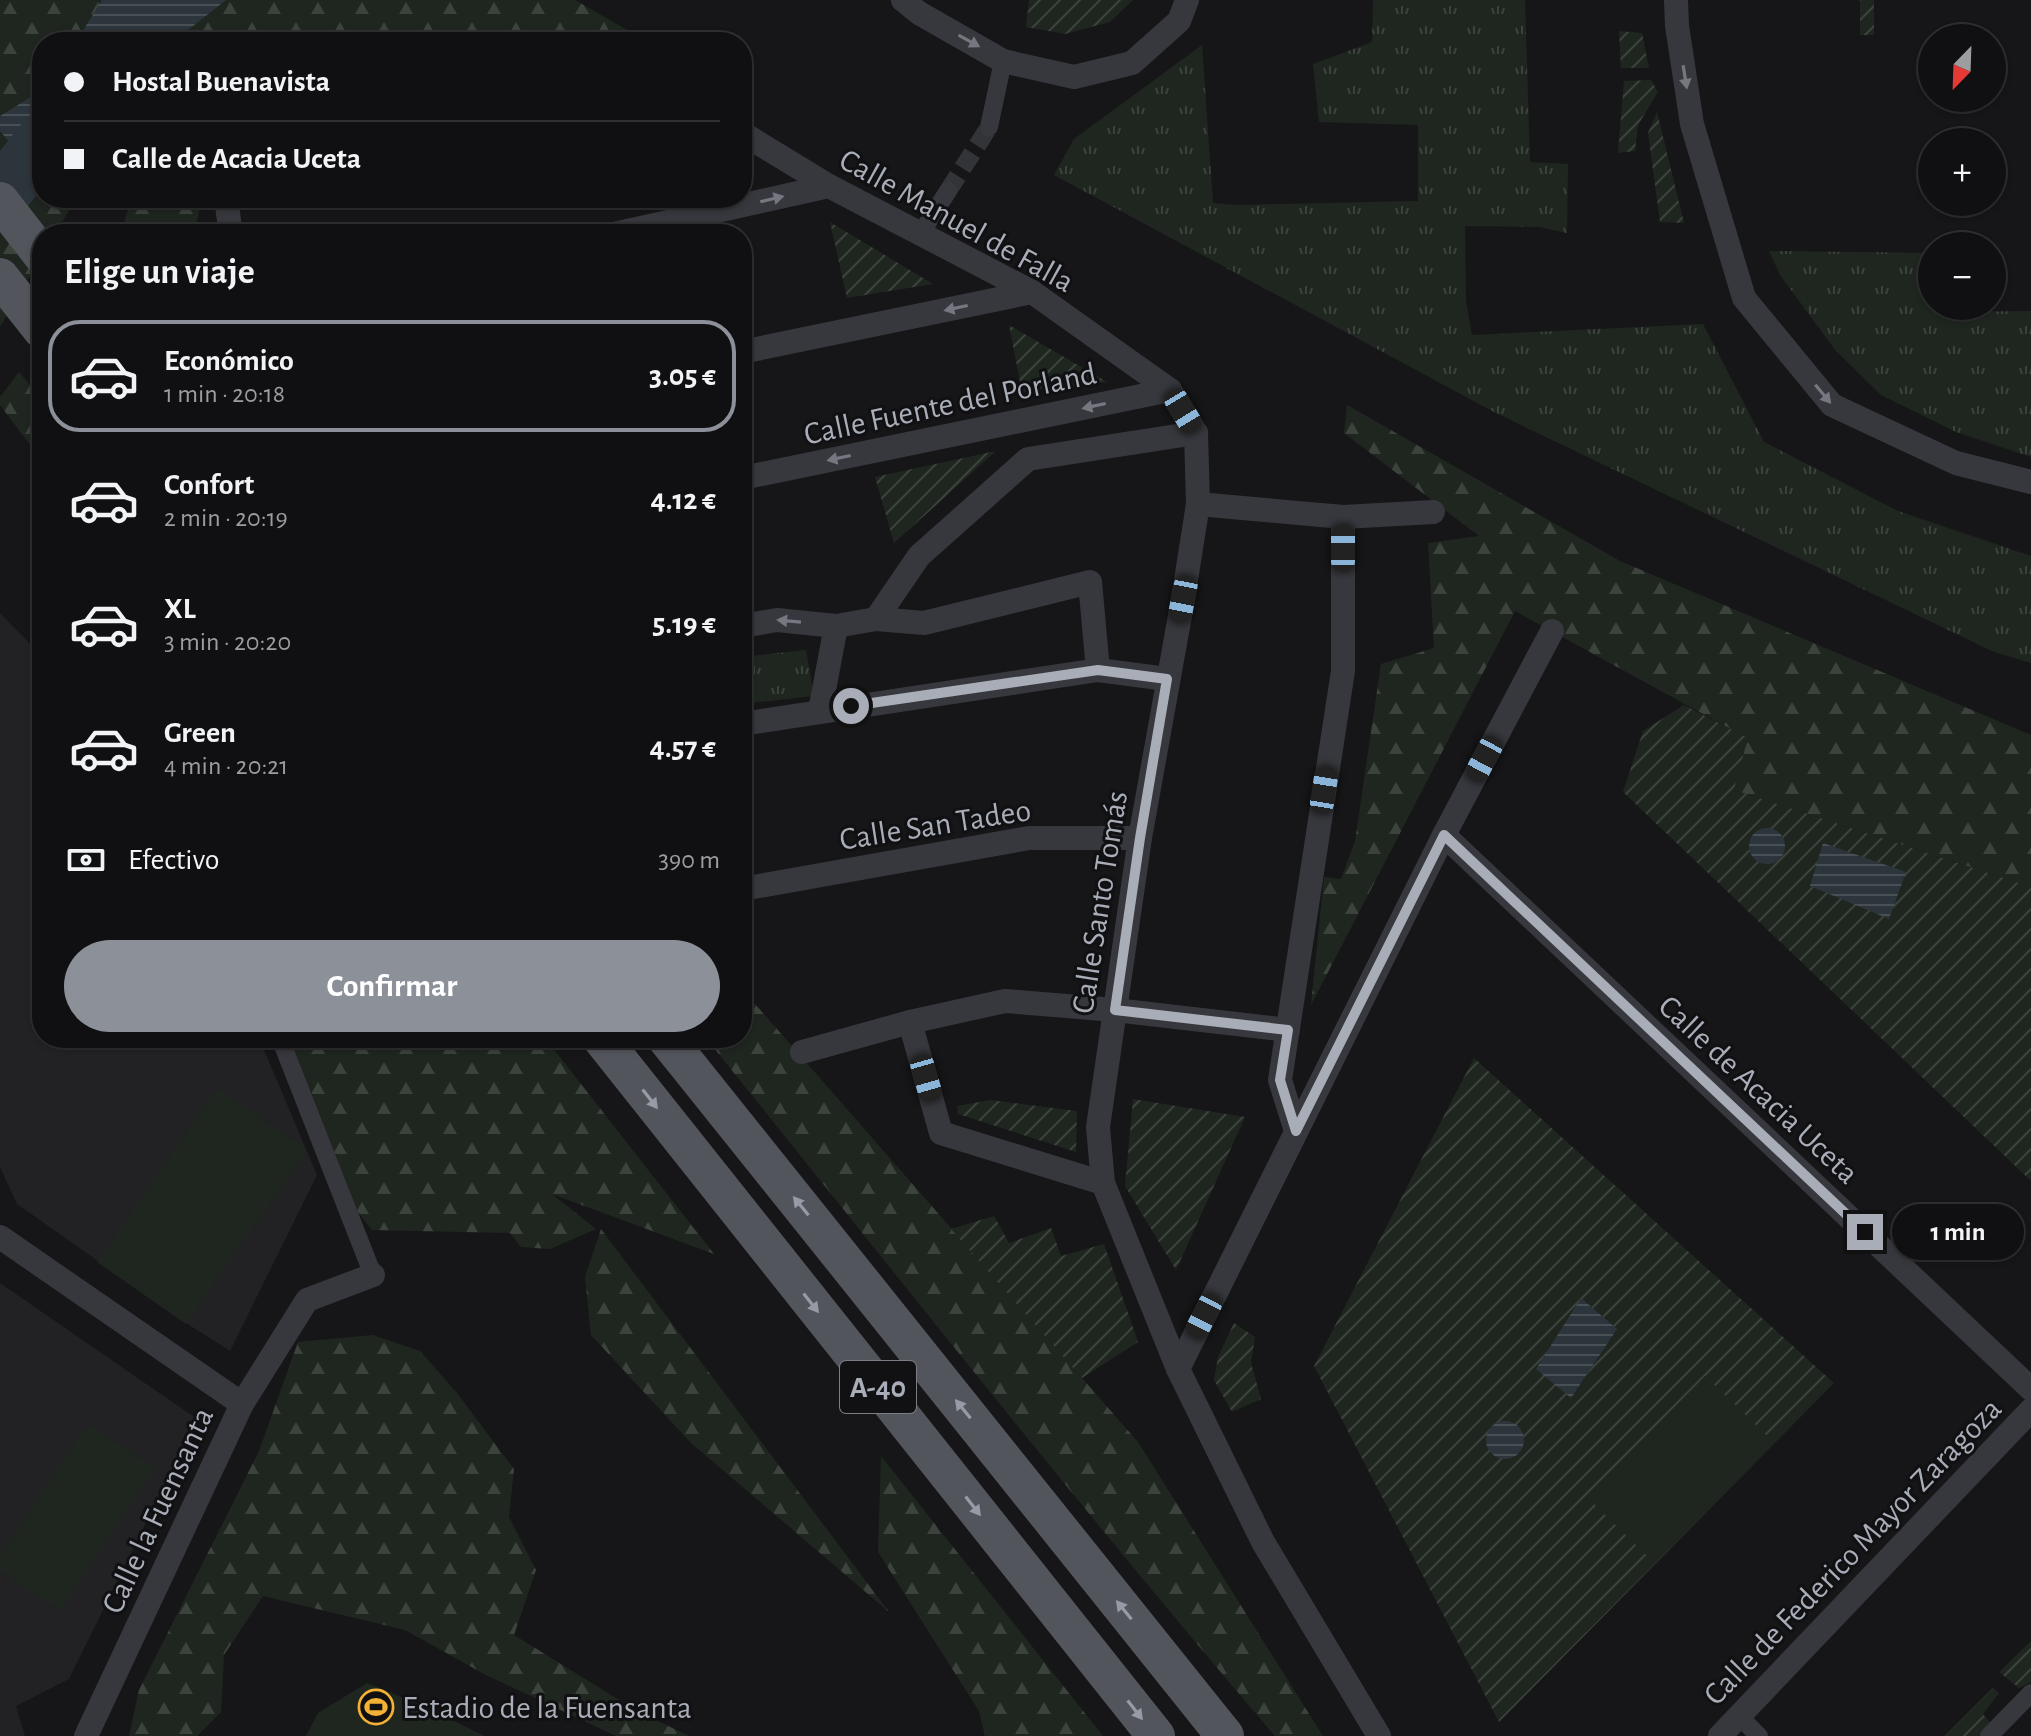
<!DOCTYPE html>
<html lang="es">
<head>
<meta charset="utf-8">
<style>
	body { margin:0; font-family:"Alegreya Sans",sans-serif; background:#1e1e20; color:#f1f3f6; height:100vh; display:flex; flex-direction:column; font-size:30px; white-space:nowrap }
	* { box-sizing:border-box; margin:0 }
	p { font-size:26px; color:#9c9d9f }
	.icon { flex:none; width:44px; height:44px; fill:none; stroke:currentColor; stroke-width:2; stroke-linecap:round; stroke-linejoin:round }
	.map { position:relative; flex:1; overflow:hidden }
	.sheet { position:absolute; left:32px; top:224px; width:720px; height:824px; display:flex; flex-direction:column; background:#101012; border-radius:32px; box-shadow:0 2px 6px #0004,0 0 0 2px #303032 }
	.sheet>* { flex:none }
	.guide { position:absolute; left:32px; top:32px; width:720px; height:176px; border-radius:32px; box-shadow:0 2px 6px #0004,0 0 0 2px #303032; display:grid; align-content:center; height:176px; padding:0 32px; background:#101012 }
	.needle { width:52px; rotate:203deg }
	.tools { position:absolute; left:1918px; top:24px; display:grid; gap:16px }
	.tools a { display:grid; place-items:center; width:88px; height:88px; border-radius:50%; background:#101012; box-shadow:0 2px 6px #0004,0 0 0 2px #303032; font-size:40px }
	.end { position:absolute; width:36px; height:36px; margin:-18px; border:10px solid #a8adb8; background:#111; box-shadow:0 0 0 4px #111 }
	.from { border-radius:50% }
	.bubble { position:absolute; height:56px; border-radius:28px; background:#101012; box-shadow:0 2px 6px #0004,0 0 0 2px #303032; font-size:26px; font-weight:700; line-height:56px; text-align:center }
	.car { position:absolute; width:24px; height:48px; margin:-24px -12px; border-radius:10px; box-shadow:0 0 6px 2px #0007; background:linear-gradient(#222 24%,#8ab4d8 0 40%,#222 0 76%,#8ab4d8 0 86%,#222 0) }
	.guide b { display:flex; align-items:center; gap:28px; height:76px; font-size:30px }
	.guide b+b { border-top:2px solid #303032 }
	.guide i { width:20px; height:20px; background:#f1f3f6 }
	ul { padding:0; list-style:none }
	li { display:flex; align-items:center; gap:24px; height:112px; margin:0 16px 12px; padding:0 16px; border:4px solid transparent; border-radius:32px }
	li div { flex:1 }
	li b { display:block; font-size:30px }
	li em { font-style:normal; font-weight:700 }
	li.active { border-color:#8c9099 }
	li>.icon { width:72px; height:72px; stroke-width:1.5 }
	h2 { padding:0 32px; font-size:36px; line-height:96px }
	.pay { display:flex; align-items:center; gap:20px; height:88px; padding:0 32px; font-size:30px }
	.pay p { margin-inline-start:auto }
	.action { display:flex; gap:16px; margin-top:auto; padding:16px 32px }
	.action a { flex:1; height:92px; border-radius:48px; background:#8c9099; color:#fff; font-size:32px; font-weight:700; line-height:92px; text-align:center }
	.map>svg:first-child { display:block }
	.built { fill:#222225 }
	.forest { fill:url(#forest-firs) }
	.park { fill:url(#park-tufts) }
	.garden { fill:url(#garden-furrows) }
	.pitch { fill:#1e261f }
	.water { fill:url(#water-rules) }
	.lines { fill:none; stroke-linecap:round; stroke-linejoin:round }
	.river { stroke:#2c353c; stroke-width:56 }
	.pedestrian-tunnel { stroke:#333438; stroke-width:18; stroke-dasharray:18 9; stroke-linecap:butt }
	.pedestrian { stroke:#37383d; stroke-width:18 }
	.minor { stroke:#37383d; stroke-width:24 }
	.primary { stroke:#53555c; stroke-width:38 }
	.oneway { fill:#757881 }
	.oneway2 { fill:#979ba6 }
	.route { stroke:#a8adb8; stroke-width:10 }
	.labels { text-anchor:middle; stroke-width:6; stroke-linejoin:round; paint-order:stroke }
	.shield { fill:#111113; stroke:#7b7e86; stroke-width:2 }
	.shield-label { font-size:30px; font-weight:bold; fill:#a8adb8 }
	.street-label { font-size:32px; fill:#a8adb8; stroke:#111113 }
	.poi-label { font-size:32px; fill:#a8adb8; stroke:#111113; text-anchor:start }
</style>
</head>
<body>
<div class="map">
<svg width="2031" height="1736" viewBox="0 0 2031 1736">
	<defs>
		<pattern id="forest-firs" width="22" height="20" patternUnits="userSpaceOnUse" patternTransform="scale(2)"><rect width="22" height="20" fill="#1e261f"/><path d="M5 1l3.5 6h-7zM16 11l3.5 6h-7z" fill="#3c433d"/></pattern>
		<pattern id="park-tufts" width="24" height="20" patternUnits="userSpaceOnUse" patternTransform="scale(2)"><rect width="24" height="20" fill="#1e261f"/><path d="M3 7l-1-3M5 7V3M7 7l1-3M15 17l-1-3M17 17v-4M19 17l1-3" fill="none" stroke="#3c433d"/></pattern>
		<pattern id="garden-furrows" width="10" height="10" patternUnits="userSpaceOnUse" patternTransform="scale(2)"><rect width="10" height="10" fill="#1e261f"/><path d="M-1 1l2-2M0 10L10 0M9 11l2-2" fill="none" stroke="#3c433d"/></pattern>
		<pattern id="water-rules" width="6" height="5" patternUnits="userSpaceOnUse" patternTransform="scale(2)"><rect width="6" height="5" fill="#2c353c"/><path d="M0 2.5h6" fill="none" stroke="#485056"/></pattern>
	</defs>
	<rect width="100%" height="100%" fill="#161618"/>
	<g class="built">
		<polygon points="0,613 42,656 42,1038 259,1038 317,1175 230,1351 186,1323 17,1204 0,1167"/>
		<polygon points="0,1283 197,1419 69,1679 16,1706 25,1736 0,1736"/>
	</g>
	<g class="forest">
		<polygon points="0,0 575,0 648,42 42,42 42,198 76,198 55,234 42,234 42,256 0,327"/>
		<polygon points="131,198 202,198 194,234 121,234"/>
		<polygon points="19,372 42,399 42,461 0,405 0,397"/>
		<polygon points="1347,405 1620,561 2031,735 2031,887 1734,790 1747,738 1515,611 1311,1005 1324,877 1341,879 1355,841 1381,664 1434,648 1428,543 1479,536 1344,433"/>
		<path d="M742,989L1138,1442L1323,1736H1275C1080,1508 894,1272 706,1038H742Z"/>
		<polygon points="290,1038 545,1038 714,1254 552,1194 596,1229 550,1249 521,1247 510,1233 372,1230 358,1212"/>
		<polygon points="601,1229 889,1612 691,1443 591,1335 585,1277"/>
		<polygon points="373,1335 420,1351 457,1393 514,1469 509,1517 536,1570 514,1635 637,1711 689,1736 616,1736 484,1674 405,1630 263,1596 224,1655 221,1712 197,1736 129,1736 139,1690 259,1451 298,1342"/>
		<polygon points="881,1456 1103,1736 985,1736 979,1711 878,1552"/>
	</g>
	<g class="park">
		<polygon points="1373,0 1525,0 1530,162 1568,164 1567,233 1539,227 1465,226 1466,302 1472,335 1703,324 1764,442 1898,511 2031,556 2031,663 1994,652 1494,412 1054,175 1074,139 1202,45 1213,203 1235,205 1418,201 1418,125 1319,122 1313,64 1372,42"/>
		<polygon points="1769,251 1932,253 1932,306 1942,306 1942,312 2031,311 2031,457 1956,432 1881,395 1836,351 1780,275"/>
		<polygon points="806,650 814,696 742,704 742,657"/>
	</g>
	<g class="garden">
		<polygon points="1029,0 1133,0 1110,22 1065,34 1026,27"/>
		<rect x="1860" y="0" width="14" height="35"/>
		<polygon points="1619,31 1642,33 1649,68 1621,68"/>
		<polygon points="1651,80 1658,92 1638,125 1635,151 1618,153 1624,81"/>
		<polygon points="1657,112 1684,223 1660,222 1648,133"/>
		<polygon points="830,222 933,284 847,298"/>
		<polygon points="1009,325 1107,382 1022,392"/>
		<polygon points="996,451 894,543 875,477"/>
		<polygon points="1684,705 1748,738 1734,790 2031,887 2031,1181 1623,792 1643,731"/>
		<polygon points="1474,1058 1834,1383 1499,1722 1314,1366"/>
		<polygon points="1133,1099 1245,1117 1176,1270 1125,1186"/>
		<polygon points="991,1100 1077,1111 1076,1152 958,1114 957,1106"/>
		<polygon points="994,1216 1009,1243 1051,1228 1061,1256 1104,1244 1138,1342 1082,1378 951,1229"/>
		<polygon points="1234,1323 1255,1337 1251,1363 1261,1399 1232,1412 1214,1380 1218,1357"/>
		<polygon points="2031,1641 2031,1682 2019,1688 1999,1672"/>
		<polygon points="1993,1688 1999,1693 1983,1714 2001,1736 1945,1736"/>
	</g>
	<g class="pitch">
		<polygon points="218,1088 307,1150 186,1324 97,1262"/>
		<polygon points="1705,1376 1768,1437 1650,1559 1587,1497"/>
		<polygon points="88,1424 155,1468 61,1611 0,1571 0,1557"/>
		<polygon points="367,1683 419,1704 485,1736 306,1736 318,1713"/>
	</g>
	<g class="water">
		<polygon points="102,0 226,0 183,34 178,42 76,42"/>
		<polygon points="42,90 42,181 0,131 0,116"/>
		<circle cx="1767" cy="846" r="18"/>
		<polygon points="1823,843 1906,872 1889,919 1810,886"/>
		<polygon points="1581,1298 1617,1329 1571,1398 1536,1369"/>
		<circle cx="1505" cy="1440" r="19"/>
	</g>
	<g class="lines">
		<polyline class="river" points="0,196 42,143"/>
		<polyline class="pedestrian-tunnel" points="948,191 989,127"/>
		<g class="pedestrian">
			<polyline points="989,127 1003,61"/>
			<polyline points="921,233 948,191"/>
			<polyline points="280,1038 373,1275"/>
			<polyline points="1739,1716 1759,1736"/>
			<polyline points="1989,1736 2031,1693"/>
		</g>
		<g class="minor">
			<polyline points="903,0 919,13 1003,61 1074,77 1132,63 1179,21 1187,0"/>
			<polyline points="1676,0 1677,26 1692,124 1744,298 1832,405 1956,463 2031,482"/>
			<polyline points="742,133 829,186 1032,292 1170,390 1196,433 1198,504 1183,599 1140,838 1098,1127 1103,1183 1178,1369 1263,1542 1379,1736"/>
			<polyline points="226,198 230,228 235,234"/>
			<polyline points="614,234 829,186"/>
			<polyline points="742,352 1032,292"/>
			<polyline points="742,478 1170,390"/>
			<polyline points="1198,504 1343,517 1433,512"/>
			<polyline points="876,619 919,556 1028,459 1196,433"/>
			<polyline points="742,626 777,620 836,626 876,619 924,623 1090,582 1098,670"/>
			<polyline points="820,711 836,626"/>
			<polyline points="742,724 1098,670 1167,679"/>
			<polyline points="1444,835 2031,1389"/>
			<polyline points="742,889 1029,838 1140,838"/>
			<polyline points="910,1022 941,1133 1103,1183"/>
			<polyline points="802,1052 910,1022 1005,1001 1115,1010 1288,1030"/>
			<polyline points="1296,1131 1280,1080 1343,671 1343,517"/>
			<polyline points="0,1237 242,1404 86,1736"/>
			<polyline points="1178,1369 1444,835 1552,631"/>
			<polyline points="242,1404 307,1300 373,1275"/>
			<polyline points="1720,1736 2031,1410"/>
		</g>
		<g class="primary">
			<polyline points="0,201 42,255"/>
			<polyline points="0,277 42,330"/>
			<polyline points="601,1038 1156,1736"/>
			<polyline points="666,1038 1225,1736"/>
		</g>
	</g>
	<defs><path id="oneway-solid" d="M-6-.8H1V-3.2L6.5 0L1 3.2V.8H-6Z" transform="scale(2)"/></defs>
	<g class="oneway">
		<use href="#oneway-solid" transform="translate(969 41) rotate(29)"/>
		<use href="#oneway-solid" transform="translate(1685 77) rotate(81)"/>
		<use href="#oneway-solid" transform="translate(772 199) rotate(-13)"/>
		<use href="#oneway-solid" transform="translate(956 308) rotate(168)"/>
		<use href="#oneway-solid" transform="translate(1823 394) rotate(50)"/>
		<use href="#oneway-solid" transform="translate(1094 406) rotate(168)"/>
		<use href="#oneway-solid" transform="translate(839 458) rotate(168)"/>
		<use href="#oneway-solid" transform="translate(789 621) rotate(-175)"/>
	</g>
	<g class="oneway2">
		<use href="#oneway-solid" transform="translate(650 1099) rotate(52)"/>
		<use href="#oneway-solid" transform="translate(801 1206) rotate(-129)"/>
		<use href="#oneway-solid" transform="translate(811 1303) rotate(52)"/>
		<use href="#oneway-solid" transform="translate(963 1409) rotate(-129)"/>
		<use href="#oneway-solid" transform="translate(973 1506) rotate(52)"/>
		<use href="#oneway-solid" transform="translate(1124 1610) rotate(-129)"/>
		<use href="#oneway-solid" transform="translate(1135 1710) rotate(52)"/>
	</g>
	<g class="lines">
		<polyline class="route" points="851,706 1098,670 1167,679 1140,838 1115,1010 1288,1030 1280,1080 1296,1131 1444,835 1865,1232"/>
	</g>
	<defs>
		<g id="stadium-ring" transform="scale(1.8)"><circle r="9.5" fill="#111113" stroke="#f2b134" stroke-width="1.5"/><path d="M0-5a6.5 5 0 1 0 0 10a6.5 5 0 1 0 0-10ZM-3.5-1.8h7v3.6h-7Z" fill="#f2b134"/></g>
	</defs>
	<g fill-rule="evenodd">
		<use href="#stadium-ring" x="376" y="1707"/>
	</g>
	<g class="labels">
		<rect class="shield" x="840" y="1361" width="76" height="52" rx="6"/>
		<g class="shield-label">
			<text x="878" y="1397">A-40</text>
		</g>
		<g class="street-label">
			<text transform="translate(957 220) rotate(29)" y="11">Calle Manuel de Falla</text>
			<text transform="translate(950 403) rotate(-12)" y="11">Calle Fuente del Porland</text>
			<text transform="translate(935 824) rotate(-9)" y="11">Calle San Tadeo</text>
			<text transform="translate(1099 902) rotate(-81)" y="11">Calle Santo Tomás</text>
			<text transform="translate(1759 1089) rotate(43)" y="11">Calle de Acacia Uceta</text>
			<text transform="translate(157 1510) rotate(-65)" y="11">Calle la Fuensanta</text>
			<text transform="translate(1852 1551) rotate(-46)" y="11">Calle de Federico Mayor Zaragoza</text>
		</g>
		<g class="poi-label">
			<text x="402" y="1718">Estadio de la Fuensanta</text>
		</g>
	</g>
</svg>
<div class="tools">
<a><svg class="needle" viewBox="-14 -14 28 28"><path d="M0-13l5 13h-10z" fill="#e53935"/><path d="M0 13l5-13h-10z" fill="#9c9d9f"/></svg></a>
<a>+</a>
<a>−</a>
</div>
<i class="end from" style="left:851px;top:706px"></i>
<i class="end" style="left:1865px;top:1232px"></i>
<div class="bubble" style="left:1892px;top:1204px;width:132px">1 min</div>
<i class="car" style="left:1183px;top:411px;rotate:149deg"></i>
<i class="car" style="left:1343px;top:548px;rotate:0deg"></i>
<i class="car" style="left:1183px;top:599px;rotate:191deg"></i>
<i class="car" style="left:1484px;top:759px;rotate:208deg"></i>
<i class="car" style="left:1324px;top:790px;rotate:9deg"></i>
<i class="car" style="left:926px;top:1078px;rotate:164deg"></i>
<i class="car" style="left:1204px;top:1316px;rotate:207deg"></i>
<div class="guide">
<b><i class="from"></i>Hostal Buenavista</b>
<b><i></i>Calle de Acacia Uceta</b>
</div>
<section class="sheet">
<h2>Elige un viaje</h2>
<ul>
<li class="active"><svg class="icon" aria-label="car" viewBox="0 0 24 24"><path d="M5 17H2v-5l4-1 3-4h7l3 4 3 1v5h-3M9 17h6M6 11h13"/><circle cx="7" cy="17" r="2"/><circle cx="17" cy="17" r="2"/></svg><div><b>Económico</b><p>1 min · 20:18</p></div><em>3.05 €</em></li>
<li><svg class="icon" aria-label="car" viewBox="0 0 24 24"><path d="M5 17H2v-5l4-1 3-4h7l3 4 3 1v5h-3M9 17h6M6 11h13"/><circle cx="7" cy="17" r="2"/><circle cx="17" cy="17" r="2"/></svg><div><b>Confort</b><p>2 min · 20:19</p></div><em>4.12 €</em></li>
<li><svg class="icon" aria-label="car" viewBox="0 0 24 24"><path d="M5 17H2v-5l4-1 3-4h7l3 4 3 1v5h-3M9 17h6M6 11h13"/><circle cx="7" cy="17" r="2"/><circle cx="17" cy="17" r="2"/></svg><div><b>XL</b><p>3 min · 20:20</p></div><em>5.19 €</em></li>
<li><svg class="icon" aria-label="car" viewBox="0 0 24 24"><path d="M5 17H2v-5l4-1 3-4h7l3 4 3 1v5h-3M9 17h6M6 11h13"/><circle cx="7" cy="17" r="2"/><circle cx="17" cy="17" r="2"/></svg><div><b>Green</b><p>4 min · 20:21</p></div><em>4.57 €</em></li>
</ul>
<div class="pay"><svg class="icon" aria-label="cash" viewBox="0 0 24 24"><path d="M3 7h18v10H3z"/><circle cx="12" cy="12" r="2"/></svg>Efectivo<p>390 m</p></div>
<div class="action"><a>Confirmar</a></div>
</section>
</div>
</body>
</html>
